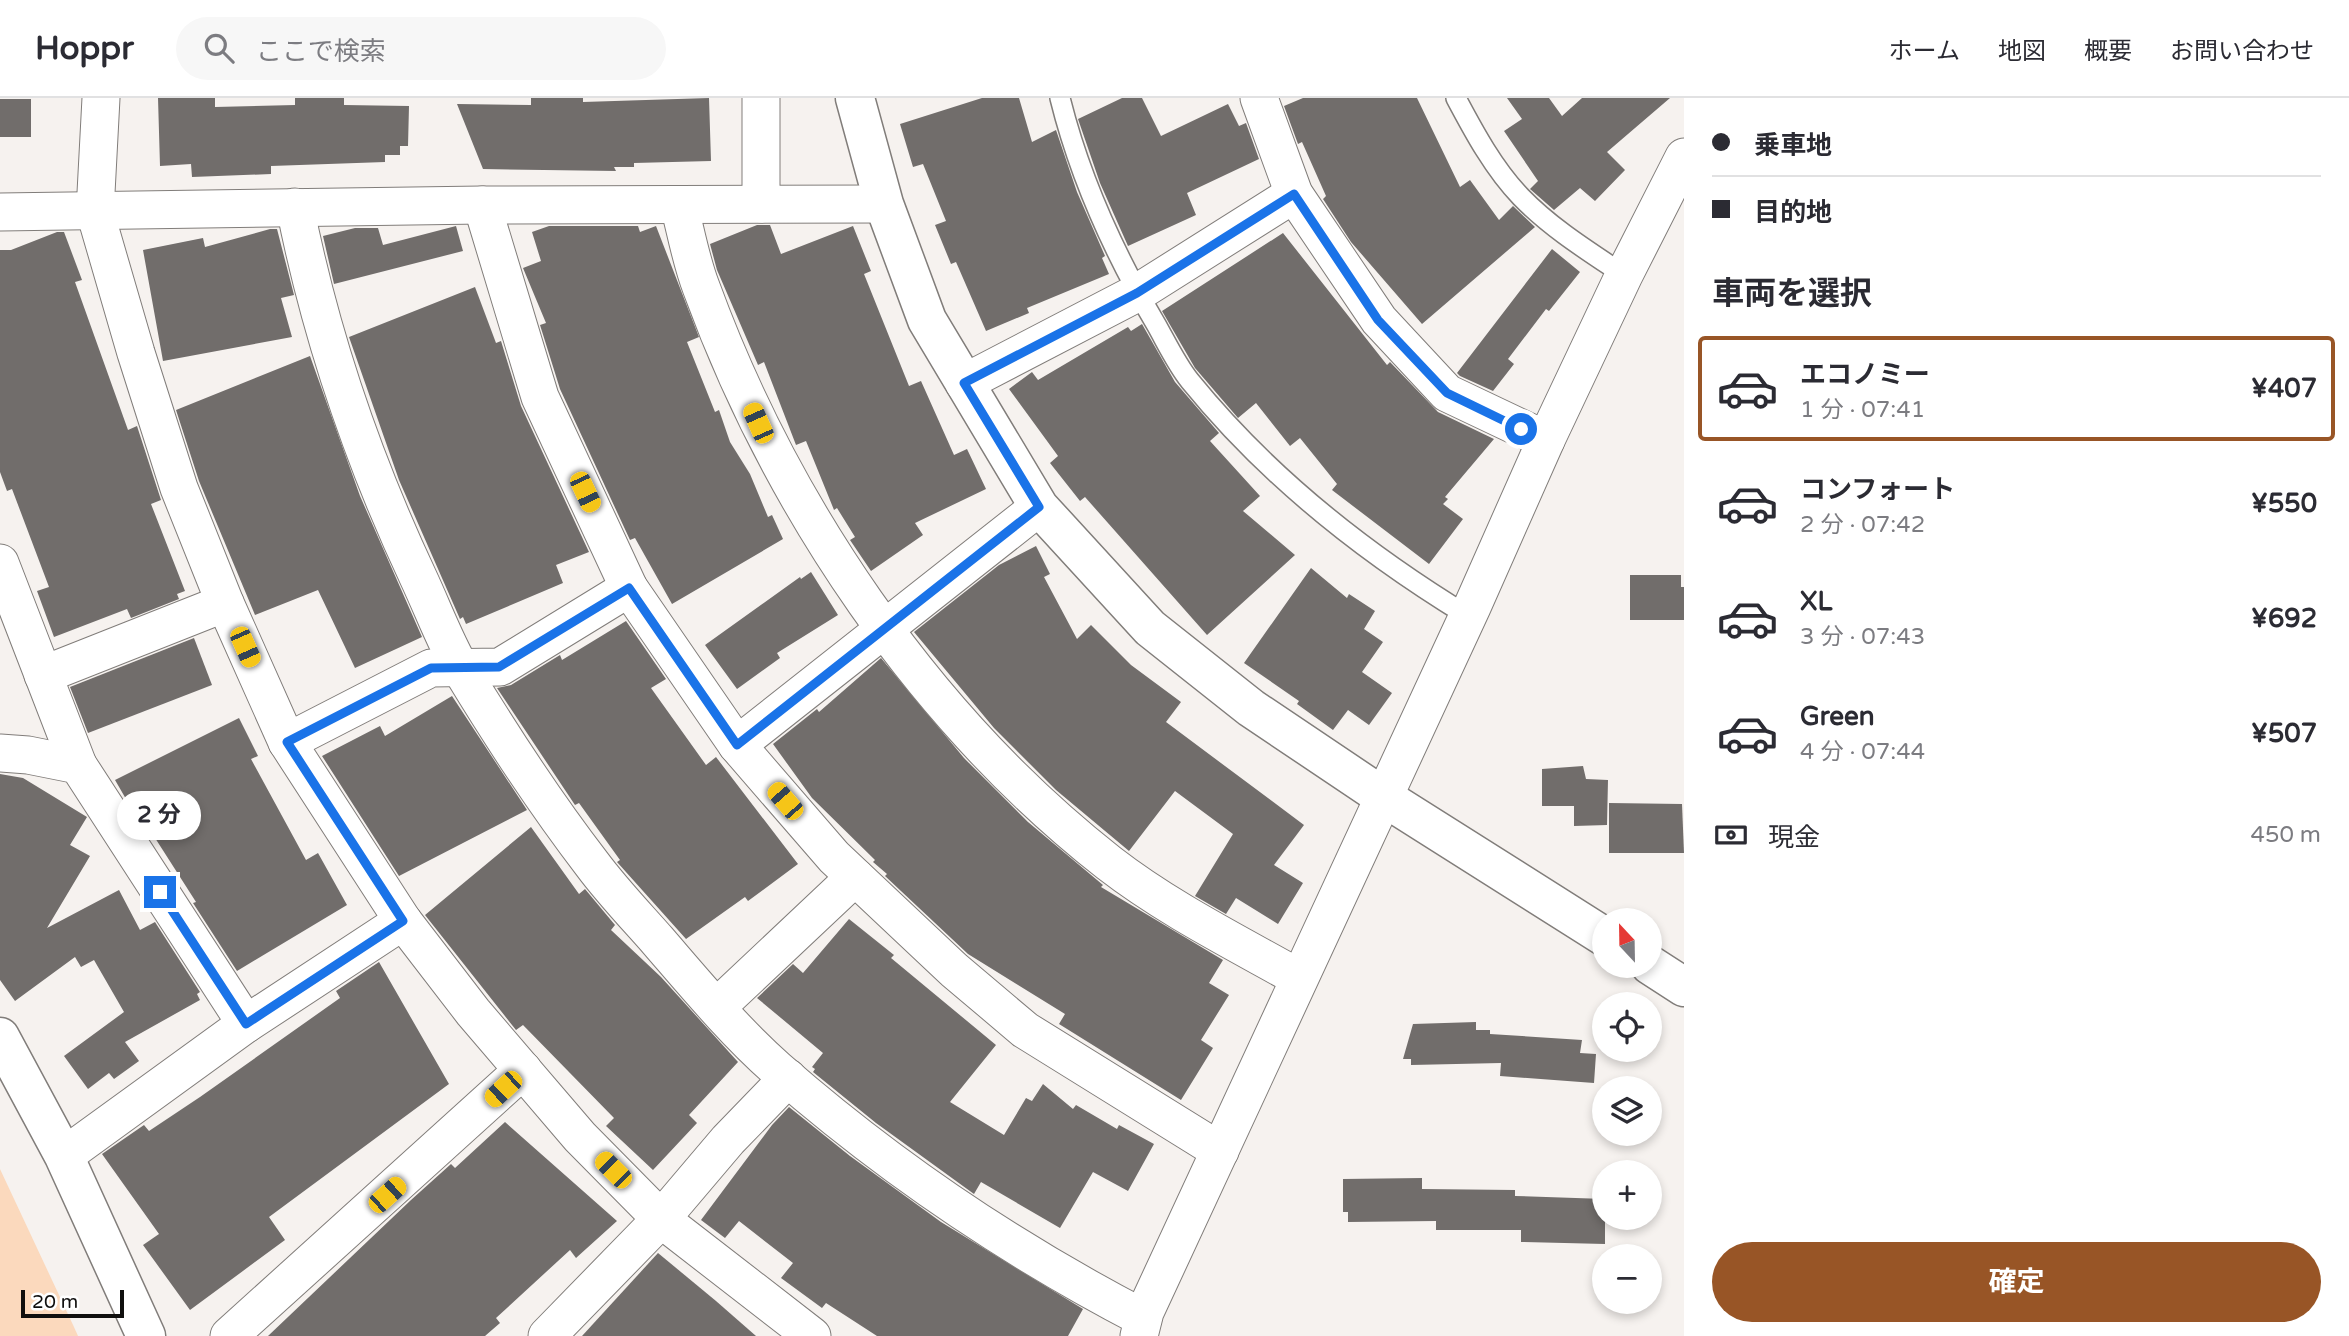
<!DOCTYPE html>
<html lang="ja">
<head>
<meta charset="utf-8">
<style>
	body { margin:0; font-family:"Varela Round","Noto Sans JP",sans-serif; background:#f7f7f7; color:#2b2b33; height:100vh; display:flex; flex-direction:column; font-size:26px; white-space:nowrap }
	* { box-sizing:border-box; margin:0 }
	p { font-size:23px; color:#7c7c81 }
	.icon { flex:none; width:38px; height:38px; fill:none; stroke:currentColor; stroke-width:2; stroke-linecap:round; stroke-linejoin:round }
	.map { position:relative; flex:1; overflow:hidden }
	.sheet { display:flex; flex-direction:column; background:#fff; width:665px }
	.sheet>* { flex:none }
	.hud { display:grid; align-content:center; height:154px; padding:0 28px; background:#fff }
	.needle { width:46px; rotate:338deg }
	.tools { position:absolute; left:1592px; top:810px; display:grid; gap:14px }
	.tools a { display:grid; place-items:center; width:70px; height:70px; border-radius:50%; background:#fff; box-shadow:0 4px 10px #0003; font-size:35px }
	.scale { position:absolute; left:21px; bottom:18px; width:103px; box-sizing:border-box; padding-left:7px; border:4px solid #100f0e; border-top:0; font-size:19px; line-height:24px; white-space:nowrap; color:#100f0e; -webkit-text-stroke:5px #fff; paint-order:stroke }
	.end { position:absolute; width:32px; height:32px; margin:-16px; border:9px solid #1a73e8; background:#fff; box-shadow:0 0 0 4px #fff }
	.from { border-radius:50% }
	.bubble { position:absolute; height:49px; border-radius:24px; background:#fff; box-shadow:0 4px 10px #0003; font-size:23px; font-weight:700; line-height:49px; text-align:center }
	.car { position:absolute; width:21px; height:42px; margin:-21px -10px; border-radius:9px; box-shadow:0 0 5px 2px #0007; background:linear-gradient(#f5c518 24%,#345 0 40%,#f5c518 0 76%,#345 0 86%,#f5c518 0) }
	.hud b { display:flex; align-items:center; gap:24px; height:66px; font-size:26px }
	.hud b+b { border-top:2px solid #e1e1e2 }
	.hud i { width:18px; height:18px; background:#2b2b33 }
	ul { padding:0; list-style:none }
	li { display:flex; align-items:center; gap:21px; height:105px; margin:0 14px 10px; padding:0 14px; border:4px solid transparent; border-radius:7px }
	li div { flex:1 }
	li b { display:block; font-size:26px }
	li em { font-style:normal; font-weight:700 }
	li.selected { border-color:#985526 }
	li>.icon { width:63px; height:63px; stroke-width:1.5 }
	h2 { padding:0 28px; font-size:32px; line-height:84px }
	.pay { display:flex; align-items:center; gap:18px; height:77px; padding:0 28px; font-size:26px }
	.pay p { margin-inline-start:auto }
	.action { display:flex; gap:14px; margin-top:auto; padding:14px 28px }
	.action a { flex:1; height:80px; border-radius:42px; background:#985526; color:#fff; font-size:28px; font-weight:700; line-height:80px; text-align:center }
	header { display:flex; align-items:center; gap:42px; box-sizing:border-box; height:98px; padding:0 35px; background:#fff; border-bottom:2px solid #e1e1e2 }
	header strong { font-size:33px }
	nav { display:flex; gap:38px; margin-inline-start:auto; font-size:24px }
	.search { width:490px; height:63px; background:#f7f7f7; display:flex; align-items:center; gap:18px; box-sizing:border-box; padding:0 24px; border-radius:38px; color:#7c7c81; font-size:26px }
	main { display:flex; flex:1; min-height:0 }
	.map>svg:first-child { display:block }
	.green { fill:#fbd9bd }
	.building { fill:#716d6b }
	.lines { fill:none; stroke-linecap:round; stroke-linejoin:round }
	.service-casing { stroke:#817d7a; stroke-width:22 }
	.minor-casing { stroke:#817d7a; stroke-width:39 }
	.tertiary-casing { stroke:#817d7a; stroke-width:41 }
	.service { stroke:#fff; stroke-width:19 }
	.minor { stroke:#fff; stroke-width:37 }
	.tertiary { stroke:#fff; stroke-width:38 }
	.route { stroke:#1a73e8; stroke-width:9 }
</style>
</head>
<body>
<header>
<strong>Hoppr</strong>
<div class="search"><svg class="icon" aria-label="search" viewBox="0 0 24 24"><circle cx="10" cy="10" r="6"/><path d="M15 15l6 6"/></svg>ここで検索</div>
<nav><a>ホーム</a><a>地図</a><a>概要</a><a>お問い合わせ</a></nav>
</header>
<main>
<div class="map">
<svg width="1684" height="1238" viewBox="0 0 1684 1238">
	<rect width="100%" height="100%" fill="#f6f2ef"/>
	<polygon class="green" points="0,1071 74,1229 78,1238 0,1238"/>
	<g class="building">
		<polygon points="158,0 215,0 215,9 295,7 295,0 344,0 344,7 409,8 408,48 400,48 400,57 385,57 385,64 271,68 271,76 192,79 191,66 160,68"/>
		<polygon points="531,0 583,0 583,4 709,0 711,63 634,65 634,69 614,69 616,73 483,71 457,6 531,7"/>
		<polygon points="982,0 1019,0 1032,44 1056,32 1077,94 1105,158 1102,160 1109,176 1027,210 1029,215 986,233 956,164 951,166 935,127 946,123 923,66 913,69 900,26"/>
		<polygon points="1122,0 1142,0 1161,38 1228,6 1239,28 1246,25 1259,61 1187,95 1196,117 1128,148 1100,85 1078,21"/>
		<polygon points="1303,0 1417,0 1460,89 1470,82 1499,122 1513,108 1535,129 1422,226 1351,144 1323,101 1326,98 1302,44 1298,46 1284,8"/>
		<polygon points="1507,0 1549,0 1562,18 1582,0 1670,0 1607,54 1625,72 1595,103 1580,90 1554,112 1530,91 1538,83 1504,33 1522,21"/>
		<rect x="0" y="1" width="31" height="38"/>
		<polygon points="757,127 770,127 781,156 853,128 871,173 864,176 909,288 921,283 954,357 967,351 986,391 915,425 923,437 871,473 850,442 855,439 837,410 834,412 806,343 796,347 764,264 758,267 717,172 710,146"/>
		<polygon points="456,128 463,153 334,186 323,138 355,130 378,130 383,147"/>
		<polygon points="549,128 638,128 640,134 656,128 699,239 687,244 715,314 719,312 730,344 750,376 768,419 772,417 783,441 672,506 635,440 630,442 560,291 540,227 546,225 523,170 541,163 532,134"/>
		<polygon points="270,131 277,131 294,197 281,200 292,239 163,263 143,152 203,140 205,149"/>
		<polygon points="57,134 64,134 82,182 75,184 128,332 137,328 161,402 151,406 185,493 177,496 179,501 131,520 127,511 54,539 37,493 49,489 12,391 7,393 0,374 0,152 11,152"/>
		<polygon points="1283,135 1387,267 1390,264 1438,314 1494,341 1445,399 1448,401 1443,406 1463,421 1429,466 1332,392 1337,386 1300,340 1290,348 1256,305 1238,320 1195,270 1162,213"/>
		<polygon points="1552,151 1580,174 1549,213 1546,211 1508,261 1514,266 1493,293 1460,278 1457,275"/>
		<polygon points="475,189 496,245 501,243 521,308 589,454 556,467 563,485 466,526 463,519 460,521 399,382 349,239"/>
		<polygon points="1142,226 1175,284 1219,335 1210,343 1260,398 1243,413 1295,457 1207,537 1085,399 1080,403 1050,365 1058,358 1009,291 1032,274 1038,282 1128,229 1131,233"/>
		<polygon points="310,258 360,398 422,539 355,570 318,492 255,517 199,383 176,312"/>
		<polygon points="1036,448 1050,476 1044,479 1077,541 1091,527 1131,567 1181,604 1166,624 1304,727 1274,767 1303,785 1278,826 1236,800 1226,816 1195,798 1233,736 1175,693 1129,753 1056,692 994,630 914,534 999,467"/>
		<polygon points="1311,470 1347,500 1349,496 1375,513 1364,531 1383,544 1362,574 1392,595 1369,627 1348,612 1333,632 1297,606 1299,603 1244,565"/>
		<polygon points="811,474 838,517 777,555 780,560 737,591 705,547 800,479 801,481"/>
		<polygon points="1630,477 1681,477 1681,489 1684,489 1684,522 1630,522"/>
		<polygon points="626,523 666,581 651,590 706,667 716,659 798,766 748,803 745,799 686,841 617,764 620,762 579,705 575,707 497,590 511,587 560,557 562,562"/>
		<polygon points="194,540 212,587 88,635 70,589"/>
		<polygon points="881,560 964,660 1028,724 1103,787 1101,789 1223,862 1209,885 1229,897 1201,942 1213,950 1181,1002 1059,926 1065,916 968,856 885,778 887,776 873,764 875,762 812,700 773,646 817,611 819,614"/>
		<polygon points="452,598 527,712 399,778 322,658 380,628 385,638"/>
		<polygon points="239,620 258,658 251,661 306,762 318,755 347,807 237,873 193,805 196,804 141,718 137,720 115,682"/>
		<polygon points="1583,668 1586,681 1608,682 1607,727 1574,728 1574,708 1542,708 1542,671"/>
		<polygon points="0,676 23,680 87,719 70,747 90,758 47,830 119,792 140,832 155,824 200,894 197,896 200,902 125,944 139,963 114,981 109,975 88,991 64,958 124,914 94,862 81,869 75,859 15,903 0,882"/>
		<polygon points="1609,705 1682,706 1684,755 1609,755"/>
		<polygon points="531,729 579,796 585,791 615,827 611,832 661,879 738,964 689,1017 697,1025 653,1072 606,1028 614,1020 523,927 516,932 425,817"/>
		<polygon points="849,821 894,857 891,860 996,947 950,1004 1004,1037 1026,1000 1032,1003 1043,986 1073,1011 1076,1007 1117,1031 1119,1027 1154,1046 1128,1093 1093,1074 1060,1130 981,1084 974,1096 876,1025 813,974 815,971 812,969 823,955 757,900 793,866 803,875"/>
		<polygon points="379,864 449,986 269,1119 285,1142 190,1212 143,1147 159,1136 102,1056 144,1027 149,1033 200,999 340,900 336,893"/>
		<polygon points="1476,924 1476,932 1490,932 1490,936 1582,942 1580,955 1596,956 1594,985 1500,978 1501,965 1411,967 1411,961 1403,961 1413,926"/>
		<polygon points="789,1009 850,1058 941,1124 1083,1211 1068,1238 877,1238 826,1205 822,1210 781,1180 793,1165 739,1123 725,1140 701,1122 772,1027"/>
		<polygon points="505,1024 617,1123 576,1160 570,1152 496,1220 500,1225 485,1238 268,1238 411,1102 451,1066 455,1070"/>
		<polygon points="1422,1080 1422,1091 1515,1092 1515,1098 1605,1101 1605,1146 1521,1144 1521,1132 1436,1132 1436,1123 1348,1124 1348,1114 1343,1114 1343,1081"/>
		<polygon points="658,1155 716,1203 756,1238 582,1238"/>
	</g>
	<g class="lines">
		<g class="service-casing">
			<g id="service">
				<path d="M1060,0C1080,81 1115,157 1157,228C1167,246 1177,267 1190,283C1267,378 1363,454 1468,518"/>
				<path d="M1456,0C1474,34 1494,71 1521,99C1551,130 1588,153 1624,177"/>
			</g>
		</g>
		<g class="minor-casing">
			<g id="minor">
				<polyline points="101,0 95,114 136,255 179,390 225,505 287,644 403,823 473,914 580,1039 661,1121 812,1238"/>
				<polyline points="761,0 761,106"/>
				<polyline points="1259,0 1294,96 1379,222 1447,295 1546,342"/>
				<polyline points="482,107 540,299 629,490 737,647 834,759 954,872 1025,932 1220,1053"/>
				<path d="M679,107C686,134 691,163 701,189C781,408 924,620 1109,765C1167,810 1235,844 1299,880"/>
				<path d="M295,109C321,240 362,360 419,481C433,511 445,544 462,573C502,639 545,705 592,766C612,793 636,818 658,843C696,887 734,933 777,971C889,1069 1012,1152 1143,1220"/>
				<polyline points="0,114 482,107 884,106"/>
				<polyline points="964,285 1137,195 1294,96"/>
				<polyline points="0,465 78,667"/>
				<polyline points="43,577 225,505"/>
				<polyline points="287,644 431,570 500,569 629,490"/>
				<polyline points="737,647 1039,409"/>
				<polyline points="0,655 28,657 78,667 246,926"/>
				<polyline points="717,909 855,779"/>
				<polyline points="64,1058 246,926 403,823"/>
				<polyline points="229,1238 523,972"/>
				<polyline points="547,1238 661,1121 728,1042 788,980"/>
				<polyline points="1139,1238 1145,1214 1472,509 1546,342 1624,177 1684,59"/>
			</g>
		</g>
		<g class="tertiary-casing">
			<g id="tertiary">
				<polyline points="855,0 884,106 927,222 1039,409 1150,530 1251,610 1382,698 1605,839"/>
				<polyline points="1650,867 1684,889"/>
				<polyline points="0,939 64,1058 146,1238"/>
			</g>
		</g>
		<use href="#service" class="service"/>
		<use href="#minor" class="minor"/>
		<use href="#tertiary" class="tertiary"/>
	</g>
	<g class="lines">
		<polyline class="route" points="160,794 246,926 403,823 287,644 431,570 499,569 629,490 737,647 1039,409 964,285 1137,195 1294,96 1378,222 1447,295 1521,331"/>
	</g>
</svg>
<div class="tools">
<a><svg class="needle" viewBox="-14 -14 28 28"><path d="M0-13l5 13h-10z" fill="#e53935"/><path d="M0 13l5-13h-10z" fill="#7c7c81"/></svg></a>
<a><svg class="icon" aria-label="locate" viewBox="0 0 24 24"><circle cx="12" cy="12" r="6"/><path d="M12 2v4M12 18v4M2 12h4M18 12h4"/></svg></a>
<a><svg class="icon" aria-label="layers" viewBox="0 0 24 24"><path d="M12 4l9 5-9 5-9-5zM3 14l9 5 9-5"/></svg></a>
<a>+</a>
<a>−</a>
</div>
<div class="scale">20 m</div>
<i class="end from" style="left:1521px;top:331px"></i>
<i class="end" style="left:160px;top:794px"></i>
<div class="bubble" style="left:117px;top:693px;width:84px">2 分</div>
<i class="car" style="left:758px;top:325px;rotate:336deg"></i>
<i class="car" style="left:585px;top:394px;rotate:155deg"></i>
<i class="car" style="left:245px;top:549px;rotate:156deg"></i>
<i class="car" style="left:785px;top:703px;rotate:319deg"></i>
<i class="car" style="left:503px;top:991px;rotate:227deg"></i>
<i class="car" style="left:613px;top:1072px;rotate:315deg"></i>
<i class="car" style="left:387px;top:1097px;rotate:48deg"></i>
</div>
<section class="sheet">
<div class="hud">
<b><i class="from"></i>乗車地</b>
<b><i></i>目的地</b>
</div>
<h2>車両を選択</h2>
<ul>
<li class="selected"><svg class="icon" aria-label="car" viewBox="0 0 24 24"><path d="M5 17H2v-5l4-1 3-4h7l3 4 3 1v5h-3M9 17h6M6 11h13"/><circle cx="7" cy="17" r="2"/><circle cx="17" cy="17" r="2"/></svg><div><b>エコノミー</b><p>1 分 · 07:41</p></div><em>¥407</em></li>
<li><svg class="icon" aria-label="car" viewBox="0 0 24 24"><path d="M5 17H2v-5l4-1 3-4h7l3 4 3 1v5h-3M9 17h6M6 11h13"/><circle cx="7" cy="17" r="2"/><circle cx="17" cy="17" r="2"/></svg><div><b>コンフォート</b><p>2 分 · 07:42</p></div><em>¥550</em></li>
<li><svg class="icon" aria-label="car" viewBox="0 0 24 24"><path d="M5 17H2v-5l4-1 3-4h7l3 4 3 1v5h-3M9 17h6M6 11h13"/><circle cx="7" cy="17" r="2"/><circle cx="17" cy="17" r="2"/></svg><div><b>XL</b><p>3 分 · 07:43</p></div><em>¥692</em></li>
<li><svg class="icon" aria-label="car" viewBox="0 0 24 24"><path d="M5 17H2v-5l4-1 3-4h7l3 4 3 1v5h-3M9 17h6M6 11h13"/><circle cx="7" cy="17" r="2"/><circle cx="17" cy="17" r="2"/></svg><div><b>Green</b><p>4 分 · 07:44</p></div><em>¥507</em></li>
</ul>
<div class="pay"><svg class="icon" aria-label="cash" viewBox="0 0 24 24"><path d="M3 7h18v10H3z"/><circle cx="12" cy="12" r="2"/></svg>現金<p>450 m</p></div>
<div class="action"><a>確定</a></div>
</section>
</main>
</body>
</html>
